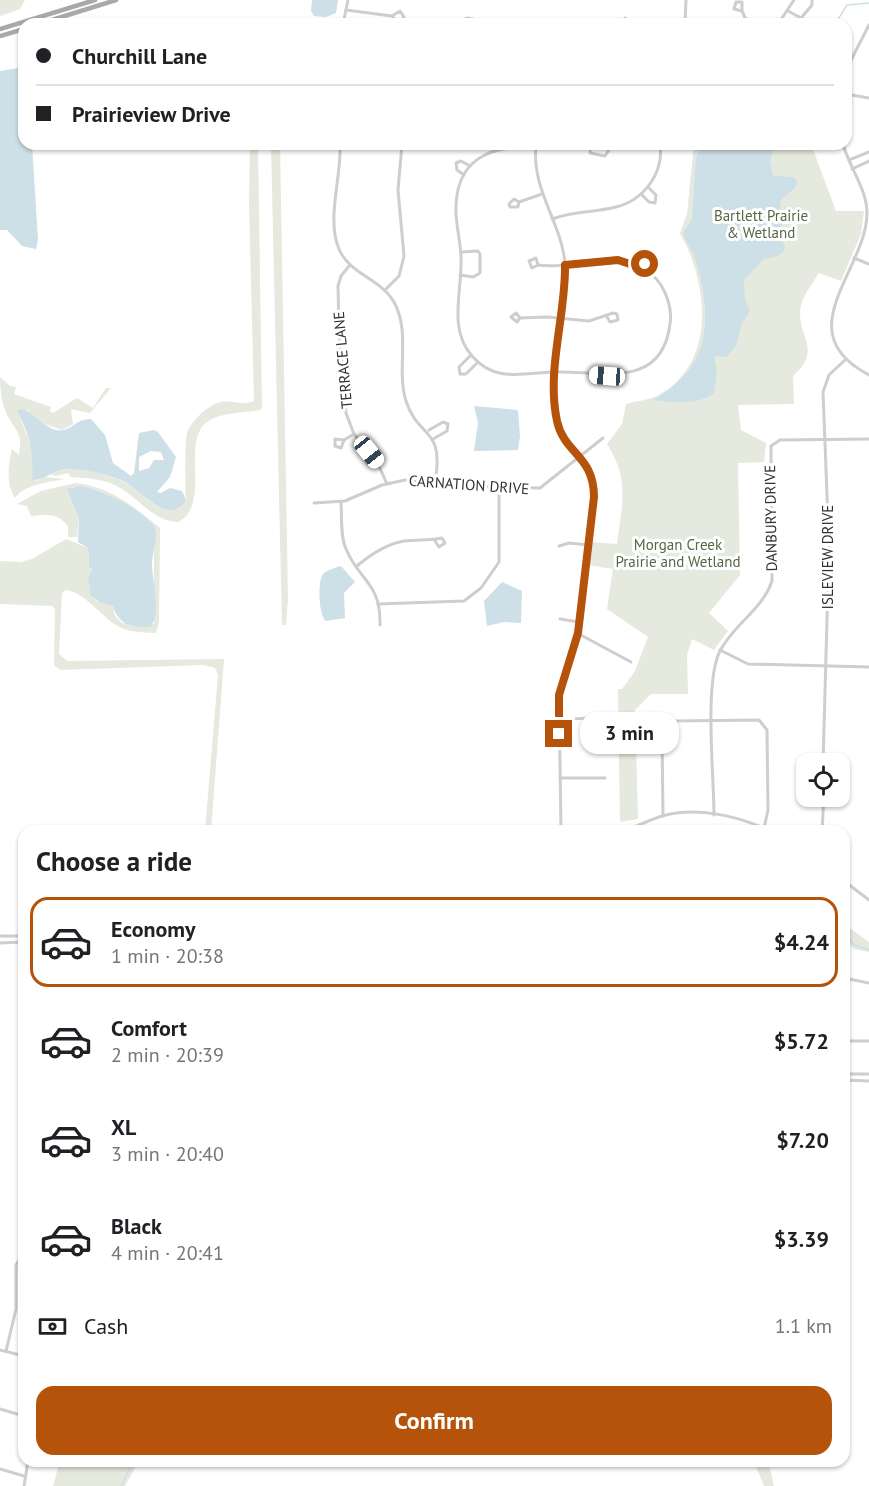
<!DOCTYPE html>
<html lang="en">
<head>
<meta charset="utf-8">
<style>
	body { margin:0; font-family:"PT Sans",sans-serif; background:#f2f2f2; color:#202124; height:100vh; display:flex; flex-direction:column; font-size:22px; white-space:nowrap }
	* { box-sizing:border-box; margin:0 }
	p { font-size:20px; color:#757577 }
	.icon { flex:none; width:33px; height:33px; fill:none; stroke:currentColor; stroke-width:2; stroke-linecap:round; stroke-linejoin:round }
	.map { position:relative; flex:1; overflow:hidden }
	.sheet { position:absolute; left:18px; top:825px; width:832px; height:642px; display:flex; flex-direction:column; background:#fff; border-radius:18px; box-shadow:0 2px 4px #0004 }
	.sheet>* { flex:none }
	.guide { position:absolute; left:18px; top:18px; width:834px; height:132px; border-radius:18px; box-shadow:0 2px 4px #0004; display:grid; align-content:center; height:132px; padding:0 18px; background:#fff }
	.controls { position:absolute; left:796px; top:753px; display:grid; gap:12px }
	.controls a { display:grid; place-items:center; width:54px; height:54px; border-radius:12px; background:#fff; box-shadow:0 2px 4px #0004; font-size:30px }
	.end { position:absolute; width:27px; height:27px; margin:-14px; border:8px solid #b45309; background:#fff; box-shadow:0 0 0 3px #fff }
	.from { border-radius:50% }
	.bubble { position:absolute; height:42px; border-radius:18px; background:#fff; box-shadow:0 2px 4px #0004; font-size:20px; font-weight:600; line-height:42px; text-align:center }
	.car { position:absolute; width:18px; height:36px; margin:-18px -9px; border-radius:8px; box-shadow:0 0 4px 2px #0007; background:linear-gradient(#fff 24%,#345 0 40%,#fff 0 76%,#345 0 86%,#fff 0) }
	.guide b { display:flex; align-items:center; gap:21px; height:57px; font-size:22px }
	.guide b+b { border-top:2px solid #e0e0e0 }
	.guide i { width:15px; height:15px; background:#202124 }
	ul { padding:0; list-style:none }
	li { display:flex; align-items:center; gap:18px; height:90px; margin:0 12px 9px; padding:0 6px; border:3px solid transparent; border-radius:18px }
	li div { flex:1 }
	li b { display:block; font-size:22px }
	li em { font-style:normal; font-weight:600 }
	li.selected { border-color:#b45309 }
	li>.icon { width:54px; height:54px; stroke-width:1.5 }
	h2 { padding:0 18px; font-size:27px; line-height:72px }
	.pay { display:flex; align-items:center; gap:15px; height:66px; padding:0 18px; font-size:22px }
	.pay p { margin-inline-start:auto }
	.button { display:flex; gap:12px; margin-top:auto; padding:12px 18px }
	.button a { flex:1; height:69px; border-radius:18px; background:#b45309; color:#fff; font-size:24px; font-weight:600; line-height:69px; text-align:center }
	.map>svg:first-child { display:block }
	.green { fill:#e5e9de }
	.water { fill:#cddfe7; fill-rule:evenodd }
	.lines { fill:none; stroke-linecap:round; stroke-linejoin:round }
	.stream { stroke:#cddfe7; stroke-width:1.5 }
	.minor { stroke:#cecece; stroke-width:3 }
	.primary { stroke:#a9a9a9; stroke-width:4.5 }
	.route { stroke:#b45309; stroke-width:8 }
	.labels { text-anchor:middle; stroke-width:6; stroke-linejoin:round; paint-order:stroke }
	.park-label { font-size:15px; fill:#576844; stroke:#fff }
	.street-label { font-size:15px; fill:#313131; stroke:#fff }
</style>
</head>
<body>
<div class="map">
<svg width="869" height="1486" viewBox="0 0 869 1486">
	<rect width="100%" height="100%" fill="#fff"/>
	<g class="green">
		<polygon points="0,0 25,0 20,9 0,16"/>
		<path d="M250,144H258L262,408L260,410C244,413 224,412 210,420C178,437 213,505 178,522C154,521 141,501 122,489C107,479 88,478 71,477L68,473L56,476L50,474C70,465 105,472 124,482C139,489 150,507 167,510L186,500C185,492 185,438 187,433C191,421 209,404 221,402C233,400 243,406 254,401L249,203Z"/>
		<polygon points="271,144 280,144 288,599 286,625 282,625"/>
		<path d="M694,144H811L836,211H864L861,234L841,281L819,273C813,282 806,292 802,302C792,334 826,347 793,376L794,404L738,405L741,430L766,443L764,462L738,463L740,575L709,613L728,631L714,650L692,639L687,655L688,694H651L635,710L638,819L620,822L618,689H622L635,671L648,637L607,609L613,569L588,565L591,542L617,544C622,504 630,480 607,444L622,424L626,404C636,401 649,400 657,396C712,367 709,299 688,249C686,243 682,239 680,233L687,214Z"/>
		<path d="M0,377L10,386L16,387L14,394L51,407L50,411L53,413L77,398L93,408L106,388H111L90,413L71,409L73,424L62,430L39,422L27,410H18C23,433 40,453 32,478L37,481L45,477L65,479C49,482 23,485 15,498C6,484 8,465 12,449L19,455C24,430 13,430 5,410C1,399 0,388 0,377Z"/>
		<path d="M76,483C111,487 134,507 160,528L159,623L156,633C143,632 129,633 118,626C101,617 85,592 66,590L62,593L59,654L67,661L224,659L211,831H205L218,675L215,668L203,665L60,670L54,665L55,609L52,606L0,604V561L21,562L32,559L66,539L88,548L89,567L93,568L91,596L97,601L113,606L115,616L122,623L154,624V548L148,520C124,505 102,485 72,487L79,518L77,537H68V526C56,512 47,515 31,516L27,506L17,504L41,491Z"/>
		<polygon points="844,924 869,942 869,952 854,949 850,945 848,948 845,948"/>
		<polygon points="60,1461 139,1461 125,1486 53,1486"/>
		<polygon points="754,1461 768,1461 774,1486 764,1486"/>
	</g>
	<g class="water">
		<polygon points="312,0 338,0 336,13 326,17 314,16 311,11"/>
		<polygon points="24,67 24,144 32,144 38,240 36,249 22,246 7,230 0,230 0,71"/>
		<path d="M702,144H774L770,161L773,176L793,177L797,181L796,187L780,201L782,224L779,237L785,246L784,251L778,256L764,259L744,280L745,299L750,310L741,326L737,344L727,357L714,356L717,372L714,393C697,406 673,402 653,400C712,368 713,317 695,258C692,249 685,242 683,233L692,219L696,158Z"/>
		<polygon points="474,406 518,410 520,436 518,450 474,451 478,423"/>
		<path d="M23,409C37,415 52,438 69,428C77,423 81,419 91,419L105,435L113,463L131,476L134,473L139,433L154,430L158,432L176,457L170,477L157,492L161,493L170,488L182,491L186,500C167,528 142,490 123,481C108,474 80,468 63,470C52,471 43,481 32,480C34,454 30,436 18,413V410ZM151,451L161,452L164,460H154L149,468L139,471V457Z"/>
		<path d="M79,486C97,487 146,511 154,527C159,537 152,553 152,564C152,579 162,616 150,627C132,627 118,625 113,606L101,603L91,596L88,577L93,569L89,567L88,548L78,542L79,518L67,489Z"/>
		<path d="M341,566L355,582L344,593L345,618L326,621C319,617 317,581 323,574C327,570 335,568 341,566Z"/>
		<polygon points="502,582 522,591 521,623 504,622 487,626 484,601"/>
	</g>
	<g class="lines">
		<g class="stream">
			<polyline points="835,24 847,5 869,3"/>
			<polyline points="844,933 855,945 869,950"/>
			<polyline points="121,1486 133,1461"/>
		</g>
		<g class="minor">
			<polyline points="346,10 392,16 397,21 401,21 404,17 400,11 392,16"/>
			<polyline points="742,11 742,2 736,2 734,9 742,11 748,24"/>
			<polyline points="788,11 801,18 812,5 812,0"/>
			<polyline points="343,24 348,0"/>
			<polyline points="456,24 467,18 501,24"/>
			<polyline points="621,24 625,18 631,24"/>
			<polyline points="685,24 686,0"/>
			<polyline points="778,24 794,0"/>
			<polyline points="846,70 869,25"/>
			<polyline points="846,94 869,98"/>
			<path d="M340,144C342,176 326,218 339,249C349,274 381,279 394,302C411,333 396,369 406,401C418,439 445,426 435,482"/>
			<path d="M536,144C531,190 561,221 565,263C568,313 544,374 557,424C564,449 588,454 594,486L577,637L559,695L561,831"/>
			<polyline points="591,144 590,153 605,156 609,150 602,144"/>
			<path d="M843,144C849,167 867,189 867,213C867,270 786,332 869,375"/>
			<path d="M535,147C487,145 454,161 456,214C457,231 462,248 461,264C461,295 449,330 472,356C496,384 525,372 557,372C601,371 662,390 670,324C672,311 668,297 661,285C632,242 579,271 538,265L532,268L529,261L536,258L538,265"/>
			<polyline points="849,160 869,152"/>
			<polyline points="852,169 869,161"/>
			<polyline points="464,175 457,170 456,163 461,161 470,166"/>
			<polyline points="641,194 649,202 655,203 656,195 648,187"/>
			<polyline points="519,202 518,207 510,207 509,204 514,199 519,202 542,194"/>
			<path d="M552,219C575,210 593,213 616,207C644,200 664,173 660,144"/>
			<polyline points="854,258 869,264"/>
			<polyline points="350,265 341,276 338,286 339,332 346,413 354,434 378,464 387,484"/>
			<polyline points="642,268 649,258 656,259 656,264 650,274"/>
			<polyline points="460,275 473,277 480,273 480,254 478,251 462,252"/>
			<polyline points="385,290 399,276 404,256 398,190 402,144"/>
			<polyline points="520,318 516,313 511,317 517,322 520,318 547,317 589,321 613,313 617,314 618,320 610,322 607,317"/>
			<polyline points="471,355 459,367 460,374 466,374 478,362"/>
			<polyline points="429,430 443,422 448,424 447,431 433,439"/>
			<polyline points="344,440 335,439 335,446 341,448 344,440 354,434"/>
			<path d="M341,502C342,517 340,535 346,549C359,581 381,582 380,625"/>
			<polyline points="314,503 345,501 382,485 405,480 457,486 540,488 603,438"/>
			<polyline points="559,546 569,543 588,545"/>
			<path d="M357,566C370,555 386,544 404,541C418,539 428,541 442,538L445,543L439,547L435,541"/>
			<polyline points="378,604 464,601 481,588 499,562 499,486"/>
			<polyline points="560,619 579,622"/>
			<polyline points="577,633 631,662"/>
			<polyline points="720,650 748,664 869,667"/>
			<polyline points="559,719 604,718"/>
			<polyline points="823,764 829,546 823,392 829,375 846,359"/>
			<polyline points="560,778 605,778"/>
			<path d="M714,815C714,776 704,682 720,651C733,625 763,609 772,581L771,446L780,440L869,439"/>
			<polyline points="663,816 662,732 665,725 672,721 759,720 767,730 768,810 764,828"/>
			<path d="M623,831C636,827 649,820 662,816C696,806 739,816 770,831"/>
			<polyline points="822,831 824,796"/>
			<polyline points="844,881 869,900"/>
			<polyline points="0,936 24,936"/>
			<polyline points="0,943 24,942"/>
			<polyline points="844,978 869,983"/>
			<polyline points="844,1041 869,1041"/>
			<polyline points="844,1074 869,1074"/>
			<polyline points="844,1080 869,1081"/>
			<polyline points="0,1350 24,1356"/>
			<polyline points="6,1351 16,1309 16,1265 24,1252"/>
			<polyline points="0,1409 24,1416"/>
			<polyline points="0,1469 24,1476"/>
			<polyline points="24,1486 28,1461"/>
		</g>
		<g class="primary">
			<polyline points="39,24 116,0"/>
			<polyline points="0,29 95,0"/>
			<polyline points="0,36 24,29"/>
		</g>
	</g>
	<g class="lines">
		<path class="route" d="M559,734V695L578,633L594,497C594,455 564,454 557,421C546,370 566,315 565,265L618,260L642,268L645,264"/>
	</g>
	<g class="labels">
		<g class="park-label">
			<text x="761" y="221">Bartlett Prairie<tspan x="761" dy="17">&amp; Wetland</tspan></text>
			<text x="678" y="550">Morgan Creek<tspan x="678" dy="17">Prairie and Wetland</tspan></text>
		</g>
		<g class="street-label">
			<text transform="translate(343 360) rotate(-95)" y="5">TERRACE LANE</text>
			<text transform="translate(469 485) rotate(4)" y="5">CARNATION DRIVE</text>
			<text transform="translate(771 518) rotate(-91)" y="5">DANBURY DRIVE</text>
			<text transform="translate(828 557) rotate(-90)" y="5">ISLEVIEW DRIVE</text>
		</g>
	</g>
</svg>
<div class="controls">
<a><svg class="icon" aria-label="locate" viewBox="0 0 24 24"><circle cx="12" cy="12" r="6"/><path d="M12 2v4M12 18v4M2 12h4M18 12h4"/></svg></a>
</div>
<i class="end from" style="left:645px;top:264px"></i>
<i class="end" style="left:559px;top:734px"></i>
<div class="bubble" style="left:580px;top:712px;width:99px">3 min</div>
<i class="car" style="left:607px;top:376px;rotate:274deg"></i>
<i class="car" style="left:369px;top:452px;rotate:141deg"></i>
<div class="guide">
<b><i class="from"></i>Churchill Lane</b>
<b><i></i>Prairieview Drive</b>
</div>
<section class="sheet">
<h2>Choose a ride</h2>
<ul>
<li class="selected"><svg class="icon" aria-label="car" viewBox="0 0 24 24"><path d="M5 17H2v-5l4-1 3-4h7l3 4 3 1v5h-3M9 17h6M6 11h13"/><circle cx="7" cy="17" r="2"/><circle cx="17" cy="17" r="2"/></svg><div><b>Economy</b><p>1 min · 20:38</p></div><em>$4.24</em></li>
<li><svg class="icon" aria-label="car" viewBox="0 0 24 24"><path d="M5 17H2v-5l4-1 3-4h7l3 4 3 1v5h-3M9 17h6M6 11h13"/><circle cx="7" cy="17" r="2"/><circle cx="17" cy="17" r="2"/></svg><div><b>Comfort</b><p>2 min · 20:39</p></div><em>$5.72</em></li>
<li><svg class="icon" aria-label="car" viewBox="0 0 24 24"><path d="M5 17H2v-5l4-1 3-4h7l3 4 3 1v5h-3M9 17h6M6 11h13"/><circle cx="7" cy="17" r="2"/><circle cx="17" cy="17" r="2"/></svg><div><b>XL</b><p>3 min · 20:40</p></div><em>$7.20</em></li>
<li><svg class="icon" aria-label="car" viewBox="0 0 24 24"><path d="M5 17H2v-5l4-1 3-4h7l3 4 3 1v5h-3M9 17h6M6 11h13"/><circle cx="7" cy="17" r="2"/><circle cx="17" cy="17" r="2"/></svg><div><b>Black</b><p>4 min · 20:41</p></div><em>$3.39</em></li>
</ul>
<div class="pay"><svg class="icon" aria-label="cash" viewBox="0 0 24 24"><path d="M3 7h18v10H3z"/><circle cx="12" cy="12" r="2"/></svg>Cash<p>1.1 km</p></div>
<div class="button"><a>Confirm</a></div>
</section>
</div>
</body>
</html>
